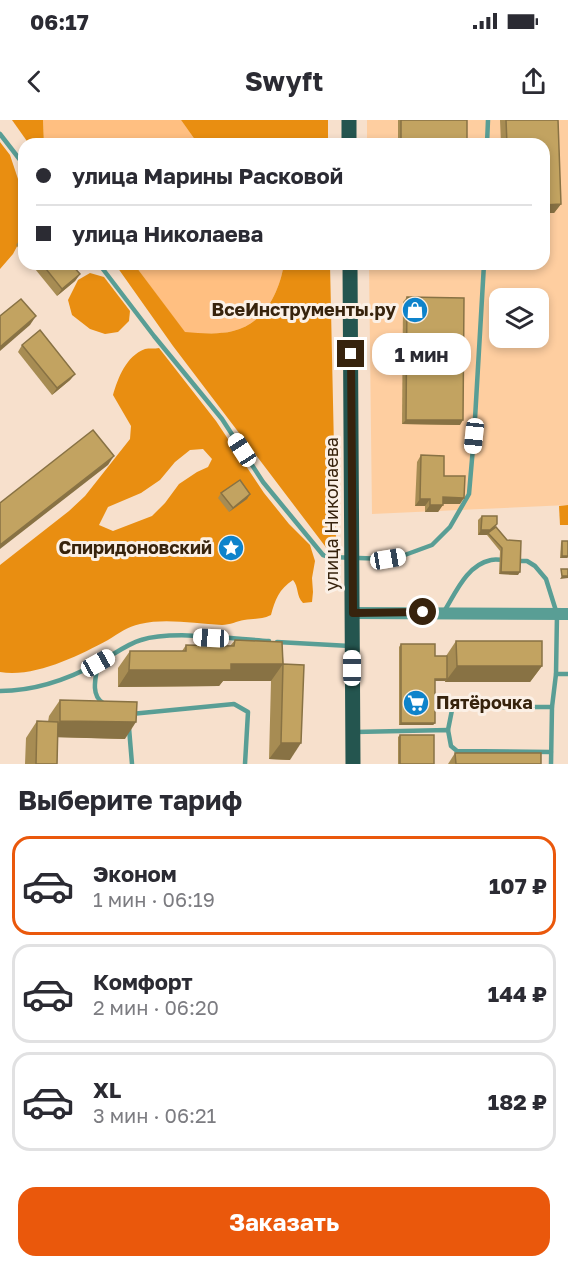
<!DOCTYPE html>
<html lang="ru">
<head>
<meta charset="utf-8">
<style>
	body { margin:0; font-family:"Golos Text",sans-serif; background:#f2f2f3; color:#2b2b33; height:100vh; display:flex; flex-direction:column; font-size:22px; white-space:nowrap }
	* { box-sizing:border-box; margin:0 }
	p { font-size:20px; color:#7c7c81 }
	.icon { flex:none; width:33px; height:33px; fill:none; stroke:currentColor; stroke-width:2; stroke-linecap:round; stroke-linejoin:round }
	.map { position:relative; height:644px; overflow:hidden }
	.sheet { display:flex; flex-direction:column; background:#fff; flex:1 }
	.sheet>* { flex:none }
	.top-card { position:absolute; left:18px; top:18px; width:532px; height:132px; border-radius:18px; box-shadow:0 3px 9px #0003; display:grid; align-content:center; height:132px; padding:0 18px; background:#fff }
	.tools { position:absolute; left:489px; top:168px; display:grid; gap:12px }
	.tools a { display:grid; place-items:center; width:60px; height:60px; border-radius:12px; background:#fff; box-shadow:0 3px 9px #0003; font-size:30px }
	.end { position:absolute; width:27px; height:27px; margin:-14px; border:8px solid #37230d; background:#fff; box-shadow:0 0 0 3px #fff }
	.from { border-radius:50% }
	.bubble { position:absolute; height:42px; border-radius:18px; background:#fff; box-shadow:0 3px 9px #0003; font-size:20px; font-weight:700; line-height:42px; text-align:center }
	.car { position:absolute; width:18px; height:36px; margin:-18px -9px; border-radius:8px; box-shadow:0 0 4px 2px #0007; background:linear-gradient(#fff 24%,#345 0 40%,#fff 0 76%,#345 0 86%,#fff 0) }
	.top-card b { display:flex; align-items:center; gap:21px; height:57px; font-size:22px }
	.top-card b+b { border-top:2px solid #e1e1e2 }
	.top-card i { width:15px; height:15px; background:#2b2b33 }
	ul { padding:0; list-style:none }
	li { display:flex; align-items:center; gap:18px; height:99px; margin:0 12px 9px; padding:0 6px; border:3px solid #e1e1e2; border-radius:18px }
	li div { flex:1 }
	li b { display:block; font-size:22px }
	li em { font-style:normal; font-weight:700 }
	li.selected { border-color:#ea580c }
	li>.icon { width:54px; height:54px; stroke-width:1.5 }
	h2 { padding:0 18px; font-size:27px; line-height:72px }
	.cta { display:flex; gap:12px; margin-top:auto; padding:12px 18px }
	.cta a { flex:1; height:69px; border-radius:18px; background:#ea580c; color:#fff; font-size:24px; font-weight:700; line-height:69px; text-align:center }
	.status { display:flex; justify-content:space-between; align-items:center; height:42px; padding:0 30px; background:#fff; direction:ltr }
	.status svg { height:16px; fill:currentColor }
	header { display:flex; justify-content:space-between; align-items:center; height:78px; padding:0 18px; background:#fff; font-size:27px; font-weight:700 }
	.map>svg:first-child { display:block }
	.built { fill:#fecea0; fill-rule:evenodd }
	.green { fill:#ffbf81 }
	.forest { fill:#e98e11; fill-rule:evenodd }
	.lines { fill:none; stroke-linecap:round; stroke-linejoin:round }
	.service { stroke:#599e95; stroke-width:4.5 }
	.tertiary { stroke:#599e95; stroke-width:12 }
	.primary { stroke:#24554f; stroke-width:15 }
	.wall { fill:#a78c53 }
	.shaded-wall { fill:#887244 }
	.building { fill:#c2a361; stroke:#887244; stroke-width:1.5 }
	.route { stroke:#37230d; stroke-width:8 }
	.labels { text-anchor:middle; stroke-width:6; stroke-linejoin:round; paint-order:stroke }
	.poi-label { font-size:18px; font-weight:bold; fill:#37230d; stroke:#fbf0e6; text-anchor:end }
	.street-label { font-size:18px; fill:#37230d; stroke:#fbf0e6 }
</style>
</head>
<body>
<div class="status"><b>06:17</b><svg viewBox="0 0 49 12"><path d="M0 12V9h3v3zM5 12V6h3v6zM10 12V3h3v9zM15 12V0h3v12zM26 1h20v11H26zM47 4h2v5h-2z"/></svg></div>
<header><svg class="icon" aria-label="back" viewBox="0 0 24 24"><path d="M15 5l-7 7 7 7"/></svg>Swyft<svg class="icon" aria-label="share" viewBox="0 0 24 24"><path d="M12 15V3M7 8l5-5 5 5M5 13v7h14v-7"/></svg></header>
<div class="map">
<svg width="568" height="644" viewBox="0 0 568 644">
	<rect width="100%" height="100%" fill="#f7e0cc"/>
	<path class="built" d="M367,0H568V385L372,394L369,144H544V24H367ZM500,178H538V218H500Z"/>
	<g class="green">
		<polygon points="43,0 181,0 198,24 44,24"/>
		<path d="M134,144H284C279,173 264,204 233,211C218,215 200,213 185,213Z"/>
	</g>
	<g class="forest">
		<polygon points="12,0 43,0 44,24 29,24"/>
		<polygon points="181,0 328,0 328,24 198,24"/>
		<polygon points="0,22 10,35 18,59 24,67 24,113 13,134 0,149"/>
		<path d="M115,144H134L185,212C200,213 218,215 233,211C264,204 279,173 284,144H330L336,420L328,430L173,226Z"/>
		<polygon points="90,153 104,157 130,191 129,201 118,212 105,214 90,209 72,195 68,180 78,160"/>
		<path d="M159,228L216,301L264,373L289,404L310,425L315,441L312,458L313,472L312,482L303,483C296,476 299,467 293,460C279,469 275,480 271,495C261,500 255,498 244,500C237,501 230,505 222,505C195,504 167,498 140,504C127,507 119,513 108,520C78,536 34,558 0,552V445L69,391L85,376L130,319L131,306L113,275C118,258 126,236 145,229C149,228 155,229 159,228ZM203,329L212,339L208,347L197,352L179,364L165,383L152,396L113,411L99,405L108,387L141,373L160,360L175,342L190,330Z"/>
		<polygon points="568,385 568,405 560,405 559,386"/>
	</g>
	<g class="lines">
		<g class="service">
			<polyline points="0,14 24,45"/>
			<polyline points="487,24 488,0"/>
			<polyline points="99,144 154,216 222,299 263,362 323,435 329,437 388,439 402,436 432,425 450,407 469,374 474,316 484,144"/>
			<polyline points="517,441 527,441 535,446 546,459 557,494 556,554 568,554"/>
			<path d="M445,490C456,472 467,445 491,440C495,439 501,440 506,440"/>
			<polyline points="277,522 350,526"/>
			<path d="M98,544C96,556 90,575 103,583"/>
			<path d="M0,571C36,571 69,559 100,542C113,535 127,524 141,520C172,510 234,519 269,521"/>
			<polyline points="131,594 234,584 248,592 245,644"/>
			<polyline points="129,608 132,644"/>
			<polyline points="448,610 452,590 455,587 552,587"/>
			<polyline points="355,612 448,610 451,626 457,631 551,632"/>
			<polyline points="551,644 552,587 556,554"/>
		</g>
		<polyline class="tertiary" points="353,493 568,494"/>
		<g class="primary">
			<polyline points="349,0 349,24"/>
			<polyline points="350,144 353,644"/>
		</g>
	</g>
	<g class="wall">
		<rect x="398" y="0" width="69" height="24"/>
		<polygon points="500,0 558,0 561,84 554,93 544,93 544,24 501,24"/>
		<polygon points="24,116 24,135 16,125 21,118"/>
		<polygon points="31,144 71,144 80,154 75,161 57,176"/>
		<polygon points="407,177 460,305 402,304 403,182"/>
		<polygon points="22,225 75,254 70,260 52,275 18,232"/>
		<polygon points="421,335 444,356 460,384 443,384 438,392 425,392 425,386 415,386 417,342"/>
		<polygon points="221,373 250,374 247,379 229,392 218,378"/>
		<polygon points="482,396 496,407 518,455 499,454 500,431 487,415 478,415 478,400"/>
		<polygon points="562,421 568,421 568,437 567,438 560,438 561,423"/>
		<polygon points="235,520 282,522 290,640 269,639 271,561 223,561 219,566 118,567 118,548 130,531 182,531 186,525 230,526"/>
		<polygon points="456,521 542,546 530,562 445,562 445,561 435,561 435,603 433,605 399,605 399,527 401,524 435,536 446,536"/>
		<polygon points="60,580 125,619 58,617 57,644 25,644 26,618 37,601 48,602 49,596"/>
		<polygon points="400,615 434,644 398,644 398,617"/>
		<polygon points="455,633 541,644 448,644"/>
	</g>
	<g class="shaded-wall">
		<polygon points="561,84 554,93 544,93 544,85"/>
		<polygon points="80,154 75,161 57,176 62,169"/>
		<polygon points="36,196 30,205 0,231 0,227"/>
		<polygon points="75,254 70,260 52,275 57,268"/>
		<polygon points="406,300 463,300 460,305 402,304"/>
		<polygon points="114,336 108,345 0,429 0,425"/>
		<polygon points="250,374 247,379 229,392 233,388"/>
		<polygon points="443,377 464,378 460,384 438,384"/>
		<polygon points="420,379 430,379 425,386 415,386"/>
		<polygon points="430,385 443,385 438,392 425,392"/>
		<polygon points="497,404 494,409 487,415 478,415 481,410"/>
		<polygon points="562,436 568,436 568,437 567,438 560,438"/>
		<polygon points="501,452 520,452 518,455 499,454"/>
		<polygon points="562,456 568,456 568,458 560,459"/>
		<polygon points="231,544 283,544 271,561 223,561 219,566 118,567 129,550"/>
		<polygon points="457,546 542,546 530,562 445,562"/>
		<polygon points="435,559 447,559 445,561 433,561"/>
		<polygon points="60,601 136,602 125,619 48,617"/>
		<polygon points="401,603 435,603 433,605 399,605"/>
		<polygon points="281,623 301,623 290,640 269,639"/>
	</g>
	<g class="building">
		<rect x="401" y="0" width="66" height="24"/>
		<polygon points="506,0 558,0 561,84 544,85 544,24 507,24"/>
		<polygon points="42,144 71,144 80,154 62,169"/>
		<polygon points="407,177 464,178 463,300 406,300"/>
		<polygon points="21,179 36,196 0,227 0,196"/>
		<polygon points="40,210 75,254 57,268 22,225"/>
		<polygon points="93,310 114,336 0,425 0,383"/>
		<polygon points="421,335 444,336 444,356 465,356 464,378 443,377 443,385 430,385 430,379 420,379"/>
		<polygon points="240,360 250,374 233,388 221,373"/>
		<polygon points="482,396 497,396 497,404 490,410 481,410"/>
		<polygon points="496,407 507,420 521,421 520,452 501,452 502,428 488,413"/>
		<rect x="562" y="421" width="6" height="15"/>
		<polygon points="561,449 568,449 568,456 562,456"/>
		<polygon points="235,520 282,522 283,544 231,544 231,550 129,550 130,531 186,531 186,525 234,526"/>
		<polygon points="456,521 542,521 542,546 457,546"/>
		<polygon points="401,524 435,524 435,536 447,536 447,559 435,559 435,603 401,603"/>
		<polygon points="283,544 304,545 301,623 281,623"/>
		<polygon points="60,580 137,582 136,602 60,601"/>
		<polygon points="37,601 58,602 57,644 36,644"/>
		<rect x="400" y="615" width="34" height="29"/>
		<polygon points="455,633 541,633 541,644 456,644"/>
	</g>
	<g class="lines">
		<polyline class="route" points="351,234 353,493 423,492"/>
	</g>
	<defs>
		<g id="shop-disc" transform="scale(1.35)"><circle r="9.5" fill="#0e83cb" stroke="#fbf0e6"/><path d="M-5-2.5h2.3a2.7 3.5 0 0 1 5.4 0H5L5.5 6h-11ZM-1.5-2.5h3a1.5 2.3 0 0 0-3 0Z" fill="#fff"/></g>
		<g id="sight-disc" transform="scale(1.35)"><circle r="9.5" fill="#0e83cb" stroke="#fbf0e6"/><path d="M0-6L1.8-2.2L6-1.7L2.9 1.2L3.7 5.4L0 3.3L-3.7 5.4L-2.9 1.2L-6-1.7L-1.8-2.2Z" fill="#fff"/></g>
		<g id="supermarket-disc" transform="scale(1.35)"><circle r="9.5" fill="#0e83cb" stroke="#fbf0e6"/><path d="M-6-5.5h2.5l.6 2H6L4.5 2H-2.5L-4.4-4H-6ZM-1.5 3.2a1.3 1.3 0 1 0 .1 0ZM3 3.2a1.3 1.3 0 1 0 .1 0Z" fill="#fff"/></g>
	</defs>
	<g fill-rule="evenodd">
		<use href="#shop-disc" x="415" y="190"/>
		<use href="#sight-disc" x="231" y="428"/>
		<use href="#supermarket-disc" x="416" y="583"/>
	</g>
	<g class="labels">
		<g class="poi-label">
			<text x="396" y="196">ВсеИнструменты.ру</text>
			<text x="212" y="434">Спиридоновский</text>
			<text x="436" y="589" text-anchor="start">Пятёрочка</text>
		</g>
		<g class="street-label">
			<text transform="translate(332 394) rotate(-90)" y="6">улица Николаева</text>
		</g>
	</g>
</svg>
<div class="tools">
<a><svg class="icon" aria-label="layers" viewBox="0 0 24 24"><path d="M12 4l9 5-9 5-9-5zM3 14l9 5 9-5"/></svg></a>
</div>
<i class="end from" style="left:423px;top:492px"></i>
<i class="end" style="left:351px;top:234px"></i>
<div class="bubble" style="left:372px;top:213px;width:99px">1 мин</div>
<i class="car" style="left:474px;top:316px;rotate:186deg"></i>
<i class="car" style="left:242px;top:330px;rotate:327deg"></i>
<i class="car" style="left:388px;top:439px;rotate:80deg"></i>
<i class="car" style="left:211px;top:518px;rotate:273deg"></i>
<i class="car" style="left:98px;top:543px;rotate:61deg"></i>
<i class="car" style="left:352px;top:548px;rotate:0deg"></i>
<div class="top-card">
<b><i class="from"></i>улица Марины Расковой</b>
<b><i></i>улица Николаева</b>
</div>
</div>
<section class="sheet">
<h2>Выберите тариф</h2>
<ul>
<li class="selected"><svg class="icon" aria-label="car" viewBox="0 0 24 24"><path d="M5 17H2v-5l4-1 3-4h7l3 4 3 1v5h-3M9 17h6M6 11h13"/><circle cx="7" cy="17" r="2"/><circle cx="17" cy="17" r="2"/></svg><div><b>Эконом</b><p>1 мин · 06:19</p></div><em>107 ₽</em></li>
<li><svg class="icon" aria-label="car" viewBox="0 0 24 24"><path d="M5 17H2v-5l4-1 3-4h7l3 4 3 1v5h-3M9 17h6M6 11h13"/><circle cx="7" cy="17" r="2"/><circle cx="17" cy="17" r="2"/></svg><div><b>Комфорт</b><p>2 мин · 06:20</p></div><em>144 ₽</em></li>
<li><svg class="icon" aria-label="car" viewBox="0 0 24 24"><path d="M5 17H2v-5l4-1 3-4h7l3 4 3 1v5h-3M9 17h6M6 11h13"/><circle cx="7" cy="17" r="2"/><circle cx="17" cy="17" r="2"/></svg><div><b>XL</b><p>3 мин · 06:21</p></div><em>182 ₽</em></li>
</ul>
<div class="cta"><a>Заказать</a></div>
</section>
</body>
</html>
